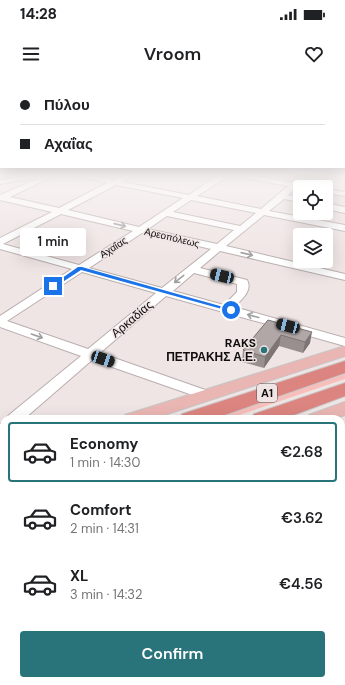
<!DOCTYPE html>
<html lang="en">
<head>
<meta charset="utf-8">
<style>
	body { margin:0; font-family:"DM Sans",sans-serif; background:#f6f6f6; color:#202124; height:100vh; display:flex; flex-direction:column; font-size:15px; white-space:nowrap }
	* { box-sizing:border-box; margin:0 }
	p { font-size:13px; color:#757577 }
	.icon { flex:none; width:22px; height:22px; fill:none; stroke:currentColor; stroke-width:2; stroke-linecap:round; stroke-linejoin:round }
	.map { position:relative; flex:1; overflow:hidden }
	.details { position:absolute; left:0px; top:335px; width:345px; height:270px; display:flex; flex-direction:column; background:#fff; border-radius:12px 12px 0 0; box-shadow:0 4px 16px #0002 }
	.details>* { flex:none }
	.top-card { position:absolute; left:0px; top:0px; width:345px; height:88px; box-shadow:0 4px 16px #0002; display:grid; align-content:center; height:88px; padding:0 20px; background:#fff }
	.controls { position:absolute; left:293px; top:100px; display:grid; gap:8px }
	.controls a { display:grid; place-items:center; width:40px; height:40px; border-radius:4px; background:#fff; box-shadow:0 4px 16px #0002; font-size:20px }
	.end { position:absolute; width:18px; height:18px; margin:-9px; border:5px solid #1a73e8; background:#fff; box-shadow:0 0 0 2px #fff }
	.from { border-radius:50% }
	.bubble { position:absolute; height:28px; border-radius:4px; background:#fff; box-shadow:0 4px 16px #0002; font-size:13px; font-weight:600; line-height:28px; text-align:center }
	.car { position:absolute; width:12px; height:24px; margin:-12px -6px; border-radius:5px; box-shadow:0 0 3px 1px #0007; background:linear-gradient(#222 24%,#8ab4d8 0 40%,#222 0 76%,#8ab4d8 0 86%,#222 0) }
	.top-card b { display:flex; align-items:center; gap:14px; height:38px; font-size:15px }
	.top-card b+b { border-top:1px solid #e0e0e0 }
	.top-card i { width:10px; height:10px; background:#202124 }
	ul { padding:7px 0 0; list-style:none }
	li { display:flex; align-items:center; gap:12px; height:60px; margin:0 8px 6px; padding:0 12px; border:2px solid transparent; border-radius:4px }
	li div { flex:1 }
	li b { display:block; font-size:15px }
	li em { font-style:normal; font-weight:600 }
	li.selected { border-color:#29737a }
	li>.icon { width:36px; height:36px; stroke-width:1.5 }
	.primary-button { display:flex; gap:8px; margin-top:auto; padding:8px 20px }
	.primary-button a { flex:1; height:46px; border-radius:4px; background:#29737a; color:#fff; font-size:16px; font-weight:600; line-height:46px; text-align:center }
	.status { display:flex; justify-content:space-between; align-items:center; height:28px; padding:0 20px; background:#fff; direction:ltr }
	.status svg { height:11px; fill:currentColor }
	header { display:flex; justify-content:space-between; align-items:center; height:52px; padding:0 20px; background:#fff; font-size:18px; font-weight:600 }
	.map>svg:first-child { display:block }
	.green { fill:#f7bfbb }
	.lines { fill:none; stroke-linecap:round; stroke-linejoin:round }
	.minor-casing { stroke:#b9afae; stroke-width:2 }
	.major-casing { stroke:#c6c5c5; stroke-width:2 }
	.highway-casing { stroke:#c6c5c5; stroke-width:2 }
	.minor { fill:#fff; fill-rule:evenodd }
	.major { fill:#eab6b3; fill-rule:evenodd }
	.highway { fill:#dc8580; fill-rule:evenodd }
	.wall { fill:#98908f }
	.shaded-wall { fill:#7c7574 }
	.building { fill:#b1a7a6; stroke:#7c7574 }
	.oneway { stroke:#a09e9e }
	.route { fill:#1a73e8 }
	.poi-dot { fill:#29737a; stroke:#efe5e4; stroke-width:1.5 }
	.labels { text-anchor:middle; stroke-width:3; stroke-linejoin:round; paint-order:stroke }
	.far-street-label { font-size:10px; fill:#110d0d; stroke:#efe5e4 }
	.shield { fill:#efe5e4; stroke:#544e4e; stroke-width:1 }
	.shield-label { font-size:11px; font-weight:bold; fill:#110d0d }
	.street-label { font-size:12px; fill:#110d0d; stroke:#efe5e4 }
	.poi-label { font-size:12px; font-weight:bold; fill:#110d0d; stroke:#efe5e4; text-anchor:end }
</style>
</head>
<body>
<div class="status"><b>14:28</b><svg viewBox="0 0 49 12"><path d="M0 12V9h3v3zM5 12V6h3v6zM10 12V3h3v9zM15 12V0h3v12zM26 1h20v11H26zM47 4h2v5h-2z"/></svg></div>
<header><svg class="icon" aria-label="menu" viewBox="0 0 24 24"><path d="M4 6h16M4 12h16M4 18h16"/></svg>Vroom<svg class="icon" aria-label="heart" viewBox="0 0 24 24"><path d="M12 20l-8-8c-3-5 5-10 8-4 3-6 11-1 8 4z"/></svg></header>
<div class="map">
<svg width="345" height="605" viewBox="0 0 345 605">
	<rect width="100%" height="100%" fill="#efe5e4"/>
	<polygon class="green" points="345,294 345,299 228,339 214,339"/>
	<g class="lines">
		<g class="minor-casing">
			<g id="minor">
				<path d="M32,94H44V96L48,94H58L10,117L59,128L107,103L68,94H84L113,100L125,94H134L122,102L189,115L220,94H246L293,103L302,94H310L300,104L302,107L296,108L288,115L300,118V122L284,119L269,131L345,145V151L264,135L226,166L345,194V200L220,171L200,188L247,200C253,211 241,220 234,227L345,258V266L166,216L100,273L211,312L213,315L211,318L206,320L201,318L92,280L24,339H6L9,335L81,276L0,247V236L72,189L0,169V158L52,132L0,120V115L42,97L0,104V100ZM229,96H231L288,106L261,129L197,116ZM116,105L183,118L139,147L68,130ZM191,120L256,133L240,146L173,132ZM61,134L133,151L79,185L3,164ZM167,136L234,150L217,164L148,149ZM142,153L211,169L162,208L89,188ZM82,192L156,213L88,269L7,241ZM194,193L237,204V212L224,225L173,211Z"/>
				<polygon points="326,109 345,112 345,116 326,113"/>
				<polygon points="326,123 345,127 345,133 326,129"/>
				<polygon points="4,343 4,355 0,356 0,344"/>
				<polygon points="345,370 345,389 341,390 341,371"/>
				<polygon points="341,522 345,524 345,564 341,562"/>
				<polygon points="228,601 252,601 250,605 226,605"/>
			</g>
		</g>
		<g class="major-casing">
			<g id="major">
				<polygon points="345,266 345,276 152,339 123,339 125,335"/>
				<polygon points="345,322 345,335 334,339 307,339 309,335"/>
				<polygon points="4,373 4,387 0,388 0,374"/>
				<polygon points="4,445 4,463 0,464 0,446"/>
			</g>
		</g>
		<g class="highway-casing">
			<g id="highway">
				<polygon points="345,281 345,293 213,339 179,339 182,334"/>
				<polygon points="345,303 345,316 283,339 251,339 254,334"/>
				<polygon points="4,392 4,411 0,412 0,393"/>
				<polygon points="4,421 4,441 0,442 0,422"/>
			</g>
		</g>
		<use href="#minor" class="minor"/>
		<use href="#major" class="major"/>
		<use href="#highway" class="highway"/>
	</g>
	<g class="wall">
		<polygon points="268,240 310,263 303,273 279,266 264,288 242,282 243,270"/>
		<polygon points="155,601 191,601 188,605 157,605"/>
		<polygon points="277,601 341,601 345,605 276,605"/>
	</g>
	<g class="shaded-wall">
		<polygon points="312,252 310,263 303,273 305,262"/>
		<polygon points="281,255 279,266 264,288 265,277"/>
		<polygon points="4,540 4,556 0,558 0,542"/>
		<polygon points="185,601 191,601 188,605 183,605"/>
	</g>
	<g class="building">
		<polygon points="268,240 312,252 305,262 281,255 265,277 243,270"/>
		<polygon points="4,469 4,480 1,470"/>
		<polygon points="4,484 4,506 0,493 0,486"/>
		<polygon points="4,508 4,540 0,542 1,544 0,544 0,510"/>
		<polygon points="341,579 345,581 345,605 301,605 298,604 298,605 297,605 289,601 341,601"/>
		<polygon points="160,601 185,601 183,605 162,605"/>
	</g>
	<defs><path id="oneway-shaft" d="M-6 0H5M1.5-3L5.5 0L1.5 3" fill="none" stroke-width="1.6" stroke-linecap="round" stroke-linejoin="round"/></defs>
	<g class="oneway">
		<use href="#oneway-shaft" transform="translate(120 145) rotate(13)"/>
		<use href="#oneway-shaft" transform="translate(247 174) rotate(13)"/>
		<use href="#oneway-shaft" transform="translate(179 199) rotate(142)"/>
		<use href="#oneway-shaft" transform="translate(253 236) rotate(-165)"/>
		<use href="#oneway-shaft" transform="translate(37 256) rotate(19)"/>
	</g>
	<linearGradient id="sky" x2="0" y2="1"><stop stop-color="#a5a2bf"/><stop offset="0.53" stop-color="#f8f3f3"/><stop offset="1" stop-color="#f8f3f3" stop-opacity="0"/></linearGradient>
	<rect width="345" height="179" fill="url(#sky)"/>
	<polygon class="route" points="78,187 82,187 234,230 229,231 81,190 55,207 52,207 52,205"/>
	<circle class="poi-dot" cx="264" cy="270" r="4"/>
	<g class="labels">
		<g class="far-street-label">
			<text transform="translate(172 157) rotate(13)" y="4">Αρεοπόλεως</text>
			<text transform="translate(113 167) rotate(-33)" y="4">Αχαΐας</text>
		</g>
		<rect class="shield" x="257" y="304" width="20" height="18" rx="3"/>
		<g class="shield-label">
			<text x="267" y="317">Α1</text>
		</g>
		<g class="street-label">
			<text transform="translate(132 239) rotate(-40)" y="4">Αρκαδίας</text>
		</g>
		<g class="poi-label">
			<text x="256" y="267">RAKS<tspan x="256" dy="14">ΠΕΤΡΑΚΗΣ Α.Ε.</tspan></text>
		</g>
	</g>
</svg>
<div class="controls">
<a><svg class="icon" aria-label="locate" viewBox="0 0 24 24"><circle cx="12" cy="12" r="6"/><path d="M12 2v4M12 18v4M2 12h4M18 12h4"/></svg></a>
<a><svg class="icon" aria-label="layers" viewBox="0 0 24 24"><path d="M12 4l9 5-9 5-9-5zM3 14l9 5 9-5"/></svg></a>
</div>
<i class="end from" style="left:231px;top:230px"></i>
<i class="end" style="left:53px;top:206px"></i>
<div class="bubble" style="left:20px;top:148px;width:66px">1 min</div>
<i class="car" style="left:222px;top:196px;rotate:283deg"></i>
<i class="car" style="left:288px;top:246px;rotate:285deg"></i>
<i class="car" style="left:103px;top:279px;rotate:109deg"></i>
<div class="top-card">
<b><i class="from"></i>Πύλου</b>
<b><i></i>Αχαΐας</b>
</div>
<section class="details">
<ul>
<li class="selected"><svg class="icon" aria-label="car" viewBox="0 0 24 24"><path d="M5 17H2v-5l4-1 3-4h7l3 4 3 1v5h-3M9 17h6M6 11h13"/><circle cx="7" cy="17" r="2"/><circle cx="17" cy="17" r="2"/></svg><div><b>Economy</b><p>1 min · 14:30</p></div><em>€2.68</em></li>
<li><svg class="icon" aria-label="car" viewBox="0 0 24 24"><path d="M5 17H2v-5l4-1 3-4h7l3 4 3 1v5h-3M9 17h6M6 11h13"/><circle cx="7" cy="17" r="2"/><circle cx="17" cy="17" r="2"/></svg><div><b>Comfort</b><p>2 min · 14:31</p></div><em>€3.62</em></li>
<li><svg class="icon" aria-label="car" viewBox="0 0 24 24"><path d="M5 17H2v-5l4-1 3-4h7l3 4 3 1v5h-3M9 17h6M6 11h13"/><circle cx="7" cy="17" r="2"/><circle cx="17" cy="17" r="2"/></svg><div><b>XL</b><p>3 min · 14:32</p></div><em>€4.56</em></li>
</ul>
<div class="primary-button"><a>Confirm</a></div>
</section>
</div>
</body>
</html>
